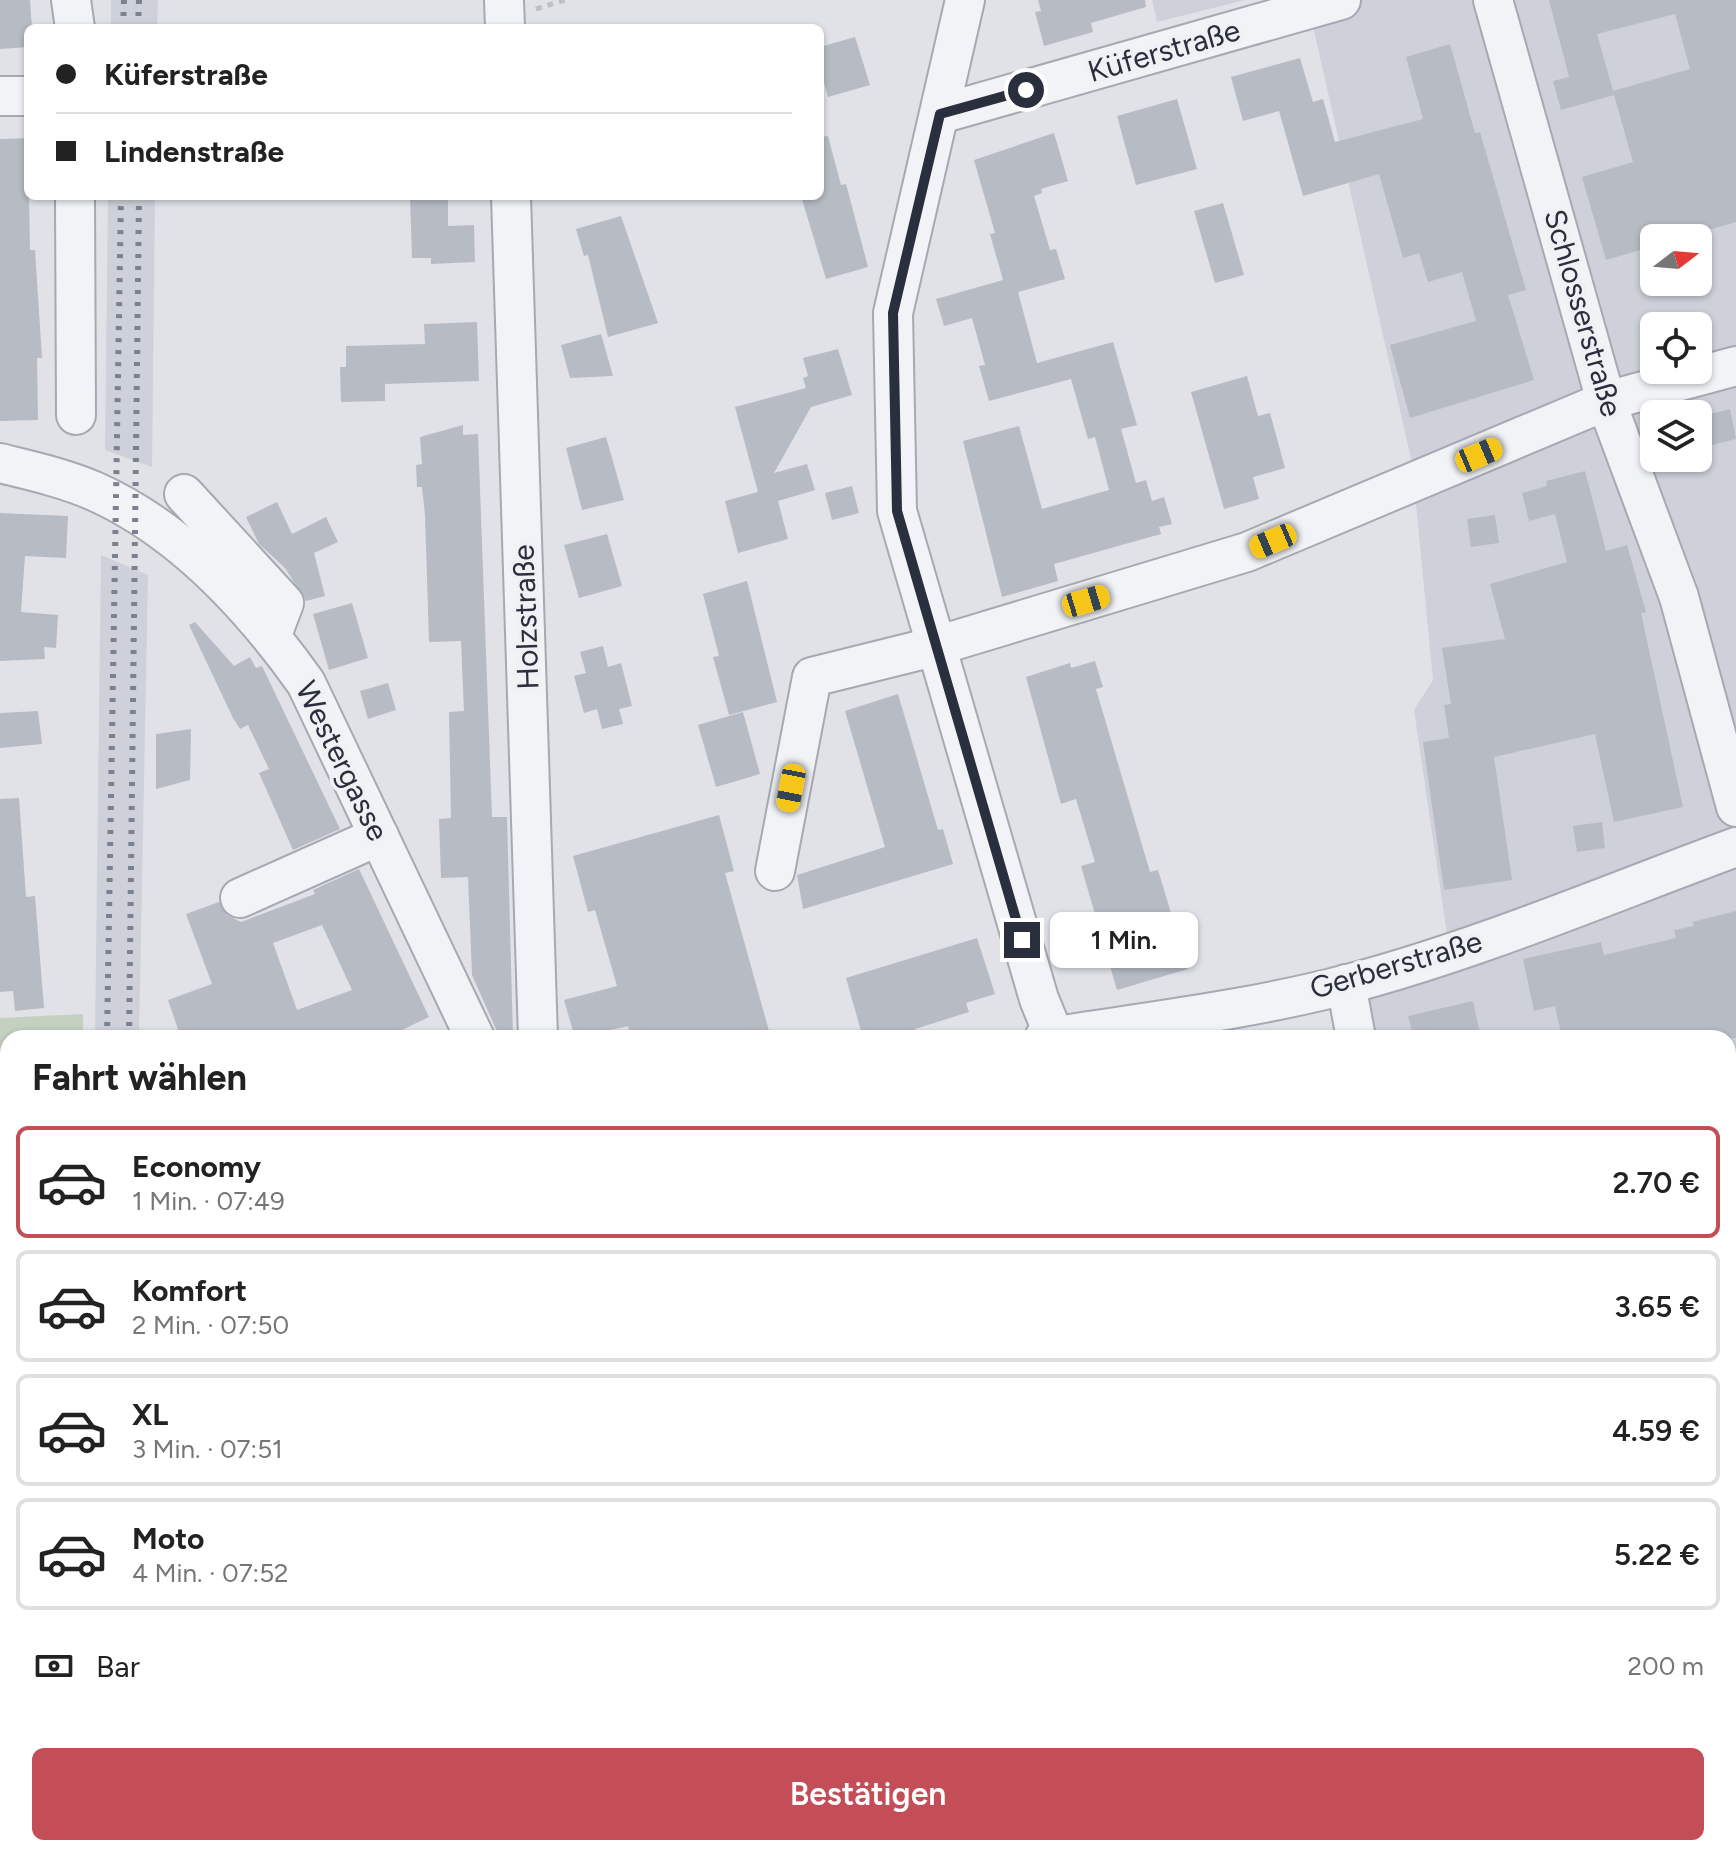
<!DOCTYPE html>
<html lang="de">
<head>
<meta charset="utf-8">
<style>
	body { margin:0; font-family:Figtree,sans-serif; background:#f2f2f2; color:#222; height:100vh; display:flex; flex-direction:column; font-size:30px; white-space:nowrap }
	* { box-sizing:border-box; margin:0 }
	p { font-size:26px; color:#767676 }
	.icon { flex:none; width:44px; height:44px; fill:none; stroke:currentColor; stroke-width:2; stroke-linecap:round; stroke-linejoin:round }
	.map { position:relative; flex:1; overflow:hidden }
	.side { position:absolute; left:0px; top:1030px; width:1736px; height:826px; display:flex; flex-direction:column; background:#fff; border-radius:24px 24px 0 0; box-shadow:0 2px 6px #0004 }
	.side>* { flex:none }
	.guide { position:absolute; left:24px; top:24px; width:800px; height:176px; border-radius:12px; box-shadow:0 2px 6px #0004; display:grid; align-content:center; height:176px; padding:0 32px; background:#fff }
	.needle { width:52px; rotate:74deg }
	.tools { position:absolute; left:1640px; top:224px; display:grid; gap:16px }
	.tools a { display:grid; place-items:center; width:72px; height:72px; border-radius:12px; background:#fff; box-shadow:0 2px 6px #0004; font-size:40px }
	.end { position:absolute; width:36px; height:36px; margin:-18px; border:10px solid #2a2f3d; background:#fff; box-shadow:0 0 0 4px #fff }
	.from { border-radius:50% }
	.bubble { position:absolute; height:56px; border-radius:12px; background:#fff; box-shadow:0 2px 6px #0004; font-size:26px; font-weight:600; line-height:56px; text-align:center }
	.car { position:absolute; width:24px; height:48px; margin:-24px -12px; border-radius:10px; box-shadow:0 0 6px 2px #0007; background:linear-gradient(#f5c518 24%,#345 0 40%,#f5c518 0 76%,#345 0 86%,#f5c518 0) }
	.guide b { display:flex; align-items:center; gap:28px; height:76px; font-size:30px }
	.guide b+b { border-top:2px solid #e0e0e0 }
	.guide i { width:20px; height:20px; background:#222 }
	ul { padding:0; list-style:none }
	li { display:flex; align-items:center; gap:24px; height:112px; margin:0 16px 12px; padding:0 16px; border:4px solid #e0e0e0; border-radius:12px }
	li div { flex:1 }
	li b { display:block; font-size:30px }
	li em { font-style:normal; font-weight:600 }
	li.current { border-color:#c34e57 }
	li>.icon { width:72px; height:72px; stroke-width:1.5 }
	h2 { padding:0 32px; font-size:36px; line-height:96px }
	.pay { display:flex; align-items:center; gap:20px; height:88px; padding:0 32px; font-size:30px }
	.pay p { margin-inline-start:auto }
	.cta { display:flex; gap:16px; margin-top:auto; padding:16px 32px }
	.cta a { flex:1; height:92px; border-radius:12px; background:#c34e57; color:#fff; font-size:32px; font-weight:600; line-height:92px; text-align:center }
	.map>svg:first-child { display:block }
	.built { fill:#ced1d9; fill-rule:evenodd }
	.green { fill:#c4d1c1 }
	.building { fill:#b7bbc4; fill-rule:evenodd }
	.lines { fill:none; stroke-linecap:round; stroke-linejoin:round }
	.minor-casing { stroke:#a6a9b1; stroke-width:42 }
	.path { stroke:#bec0c6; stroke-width:5; stroke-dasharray:6 6; stroke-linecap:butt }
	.minor { stroke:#f2f3f6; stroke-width:38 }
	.rail { stroke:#7a8190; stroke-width:6; stroke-dasharray:4 8; stroke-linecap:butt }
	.route { stroke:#2a2f3d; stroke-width:10 }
	.labels { text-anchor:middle; stroke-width:8; stroke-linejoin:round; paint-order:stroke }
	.street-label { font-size:30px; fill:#2a2f3d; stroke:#eff1f5 }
</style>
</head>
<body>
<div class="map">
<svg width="1736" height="1855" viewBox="0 0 1736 1855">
	<rect width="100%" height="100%" fill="#e0e2e7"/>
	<g class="built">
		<polygon points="111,0 158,0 157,28 111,28"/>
		<polygon points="1152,0 1245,0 1157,22"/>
		<path d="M1307,0H1736V1400H1728V1038H1345L1327,967L1448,941L1414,710L1433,680L1412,463ZM1654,238H1698V282H1654ZM1654,326H1698V370H1654ZM1654,414H1698V458H1654Z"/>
		<polygon points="108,196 155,196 152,467 105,450"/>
		<polygon points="101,555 148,575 139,1038 95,1038"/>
	</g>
	<g class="green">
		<polygon points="83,1014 83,1038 8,1038 8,1048 0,1049 0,1018"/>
		<polygon points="8,1247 8,1774 0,1773 0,1250"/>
		<polygon points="0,1790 8,1792 8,1848 83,1848 83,1855 0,1855"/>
	</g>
	<g class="building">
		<polygon points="0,0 30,0 32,28 28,28 28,47 0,49"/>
		<polygon points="1038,0 1145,0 1146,7 1091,23 1093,32 1044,46 1035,12 1041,11"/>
		<path d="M1549,0H1736V222L1681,238H1654V246L1606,260L1582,177L1633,162L1614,95L1561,110L1553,81L1569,77ZM1675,14L1690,69L1613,91L1597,34Z"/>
		<polygon points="855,37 870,85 828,97 820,68 820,47"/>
		<polygon points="1450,44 1475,133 1480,132 1526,290 1508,295 1534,380 1410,418 1390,345 1476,321 1462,272 1428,282 1419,253 1403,258 1379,174 1303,196 1279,111 1243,121 1231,77 1300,58 1313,102 1323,99 1335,142 1423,119 1406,57"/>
		<polygon points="1177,99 1197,169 1136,185 1117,116"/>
		<polygon points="1054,133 1068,181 1041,189 1042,193 1034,196 1050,250 1056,249 1065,279 1018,292 1037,363 1113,342 1137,425 1121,429 1136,483 1146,480 1152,501 1164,497 1172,524 1159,527 1161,534 1054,564 1058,581 1002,597 963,441 1019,426 1042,509 1109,490 1095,437 1088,439 1071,379 989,401 979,366 985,365 972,318 944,326 936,299 1003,280 990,234 995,233 974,160"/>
		<polygon points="828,136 841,185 846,184 868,267 826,279 801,196 820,196 820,137"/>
		<polygon points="28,138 30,250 35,250 42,358 37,358 38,420 0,421 0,139"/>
		<polygon points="410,196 448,196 448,226 474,225 475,262 431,264 431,258 412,258"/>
		<polygon points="1223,203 1244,275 1215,283 1194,211"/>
		<polygon points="621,216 658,323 608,337 588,255 584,256 576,229"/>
		<polygon points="477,322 479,381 385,384 385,401 341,402 340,367 346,367 346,346 425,344 424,324"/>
		<polygon points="601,334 613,376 570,378 561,345"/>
		<polygon points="838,349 852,395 811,407 774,473 807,464 815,490 778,501 788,539 738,553 725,501 758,492 735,407 806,388 803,378 808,376 803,358"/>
		<polygon points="1247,376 1258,416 1270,413 1285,468 1253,477 1259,499 1224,509 1191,392"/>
		<polygon points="1730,409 1736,439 1703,447 1698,417"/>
		<polygon points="463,425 463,435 478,434 492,817 507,817 513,1038 500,1038 472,975 468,877 441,878 439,819 451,818 449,712 464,711 461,641 429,642 425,515 422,487 417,487 416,465 422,464 420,437"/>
		<polygon points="606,437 624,500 582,510 566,448"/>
		<polygon points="1585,471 1606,551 1627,545 1646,612 1641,613 1683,807 1614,822 1595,734 1494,757 1512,880 1444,890 1423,742 1449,738 1444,705 1451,704 1442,648 1505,639 1490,584 1567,562 1555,514 1529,521 1522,493 1547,486 1546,481"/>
		<polygon points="852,486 859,513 832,520 825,493"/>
		<polygon points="277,502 292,534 326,517 338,542 314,553 325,596 306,601 285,568 259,544 246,517"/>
		<polygon points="0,513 68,516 66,558 25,556 21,612 58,615 56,648 44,647 45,659 0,661"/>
		<polygon points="1495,515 1499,543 1471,547 1467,519"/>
		<polygon points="607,534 622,586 579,598 564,545"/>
		<polygon points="747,581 777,702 729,715 713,657 719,656 703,594"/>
		<polygon points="352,603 368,658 329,670 313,614"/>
		<polygon points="195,622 234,666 250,657 256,668 262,666 340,829 293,850 259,773 269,769 248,725 240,729 233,718 189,625"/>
		<polygon points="603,646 608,667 621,663 632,706 619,709 623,724 602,729 597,709 584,713 574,676 586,673 580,652"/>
		<polygon points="1095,661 1103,687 1096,689 1150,872 1158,870 1188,969 1117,990 1081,866 1095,862 1076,799 1061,804 1026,677 1070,663 1071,668"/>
		<polygon points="388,683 396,710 368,719 360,691"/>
		<polygon points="898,694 938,830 943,829 953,864 803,909 797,875 885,847 845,711"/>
		<polygon points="38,711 42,744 0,748 0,713"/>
		<polygon points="743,712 760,774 716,787 698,725"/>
		<polygon points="191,729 190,780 156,789 156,734"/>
		<polygon points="19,798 26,897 35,896 44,1008 15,1011 13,991 0,992 0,799"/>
		<polygon points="719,815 734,871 725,873 771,1038 631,1038 628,1026 575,1038 564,1000 617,986 595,910 588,912 573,856"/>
		<polygon points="1602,822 1605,848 1577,852 1573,826"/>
		<path d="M359,869L429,1017L385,1038H181L168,1000L212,984L186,914L219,902L227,915L241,922L315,894L313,890ZM322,925L352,990L297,1010L273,943Z"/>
		<polygon points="1736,911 1736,1038 1562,1038 1555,1006 1534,1011 1523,959 1601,942 1604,955 1676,938 1674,930 1694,926 1692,922"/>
		<polygon points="977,938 995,994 966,1003 969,1012 915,1029 917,1038 863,1038 846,978"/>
		<polygon points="1473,1001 1481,1038 1414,1038 1408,1016"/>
	</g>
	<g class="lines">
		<g class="minor-casing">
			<g id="minor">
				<polyline points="71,0 75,28"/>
				<polyline points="504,0 505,28"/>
				<polyline points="965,0 893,313 897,511 1039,999 1055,1038"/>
				<polyline points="1493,0 1606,401 1679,597 1736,807"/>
				<polyline points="0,96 28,96"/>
				<polyline points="940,114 1341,0"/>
				<polyline points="75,196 76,415"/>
				<polyline points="511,196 538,1038"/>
				<path d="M0,463C32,471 64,478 94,491C182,530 252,607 306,683L475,1038"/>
				<polyline points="184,494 284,603 272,635"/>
				<polyline points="775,871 812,677 933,647 1247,552 1606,401 1736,366"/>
				<polyline points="240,898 379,836"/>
				<polyline points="1346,984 1356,1038"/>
				<path d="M1044,1038C1145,1022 1249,1010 1348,984C1480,949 1608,894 1736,847"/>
				<polyline points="1728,1388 1736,1388"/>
				<polyline points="1728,1719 1736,1719"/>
				<polyline points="285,1848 289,1855"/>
				<polyline points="572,1848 573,1855"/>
			</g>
		</g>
		<g class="path">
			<polyline points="536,9 565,0"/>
			<polyline points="0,1774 8,1775"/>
			<polyline points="944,1848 946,1855"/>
			<polyline points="1635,1848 1637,1855"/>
			<polyline points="685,1855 735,1849 744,1855"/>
			<polyline points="830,1855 837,1848"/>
		</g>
		<use href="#minor" class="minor"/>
		<g class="rail">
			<polyline points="123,28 124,0"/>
			<polyline points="138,28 139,0"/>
			<polyline points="107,1038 121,196"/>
			<polyline points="129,1038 139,196"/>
			<polyline points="104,1848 105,1855"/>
			<polyline points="125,1848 126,1855"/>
		</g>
	</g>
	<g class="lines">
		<polyline class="route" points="1022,940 897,511 893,313 940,114 1026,90"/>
	</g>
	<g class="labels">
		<g class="street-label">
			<text transform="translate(1164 51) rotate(-16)" y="10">Küferstraße</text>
			<text transform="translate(1583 313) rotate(74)" y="10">Schlosserstraße</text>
			<text transform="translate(526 617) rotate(-92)" y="10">Holzstraße</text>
			<text transform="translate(342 761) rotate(64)" y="10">Westergasse</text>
			<text transform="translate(1396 965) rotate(-16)" y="10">Gerberstraße</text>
		</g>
	</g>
</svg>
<div class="tools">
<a><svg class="needle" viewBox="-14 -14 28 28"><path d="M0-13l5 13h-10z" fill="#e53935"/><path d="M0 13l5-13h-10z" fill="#767676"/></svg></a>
<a><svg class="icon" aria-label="locate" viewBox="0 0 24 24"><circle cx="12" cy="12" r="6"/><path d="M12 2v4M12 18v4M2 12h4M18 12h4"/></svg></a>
<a><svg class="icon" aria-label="layers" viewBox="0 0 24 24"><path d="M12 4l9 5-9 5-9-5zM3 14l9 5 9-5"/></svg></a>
</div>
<i class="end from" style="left:1026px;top:90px"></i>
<i class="end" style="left:1022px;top:940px"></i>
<div class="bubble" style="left:1050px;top:912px;width:148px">1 Min.</div>
<i class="car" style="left:1479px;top:455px;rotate:67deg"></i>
<i class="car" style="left:1273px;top:541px;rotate:247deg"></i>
<i class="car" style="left:1086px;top:601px;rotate:73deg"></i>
<i class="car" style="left:791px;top:788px;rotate:191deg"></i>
<div class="guide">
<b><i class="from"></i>Küferstraße</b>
<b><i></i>Lindenstraße</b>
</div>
<section class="side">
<h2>Fahrt wählen</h2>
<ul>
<li class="current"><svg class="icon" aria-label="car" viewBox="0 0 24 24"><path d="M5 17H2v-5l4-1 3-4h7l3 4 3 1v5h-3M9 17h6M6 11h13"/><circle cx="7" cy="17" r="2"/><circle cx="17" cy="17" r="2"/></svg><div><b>Economy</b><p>1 Min. · 07:49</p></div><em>2.70 €</em></li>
<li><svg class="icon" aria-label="car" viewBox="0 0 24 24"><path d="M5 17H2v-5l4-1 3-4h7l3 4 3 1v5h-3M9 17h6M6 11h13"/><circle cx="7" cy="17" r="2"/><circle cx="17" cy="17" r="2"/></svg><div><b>Komfort</b><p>2 Min. · 07:50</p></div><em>3.65 €</em></li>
<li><svg class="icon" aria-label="car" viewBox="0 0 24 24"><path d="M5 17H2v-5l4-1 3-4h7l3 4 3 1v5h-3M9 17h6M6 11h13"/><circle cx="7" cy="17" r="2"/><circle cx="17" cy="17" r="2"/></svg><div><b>XL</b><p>3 Min. · 07:51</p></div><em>4.59 €</em></li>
<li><svg class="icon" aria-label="car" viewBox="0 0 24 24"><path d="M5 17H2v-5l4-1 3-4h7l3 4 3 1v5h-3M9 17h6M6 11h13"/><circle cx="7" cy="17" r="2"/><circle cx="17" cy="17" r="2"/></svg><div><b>Moto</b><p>4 Min. · 07:52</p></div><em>5.22 €</em></li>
</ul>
<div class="pay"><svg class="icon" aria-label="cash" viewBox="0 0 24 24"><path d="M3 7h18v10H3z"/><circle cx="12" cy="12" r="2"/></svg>Bar<p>200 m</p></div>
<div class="cta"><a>Bestätigen</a></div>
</section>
</div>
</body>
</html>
